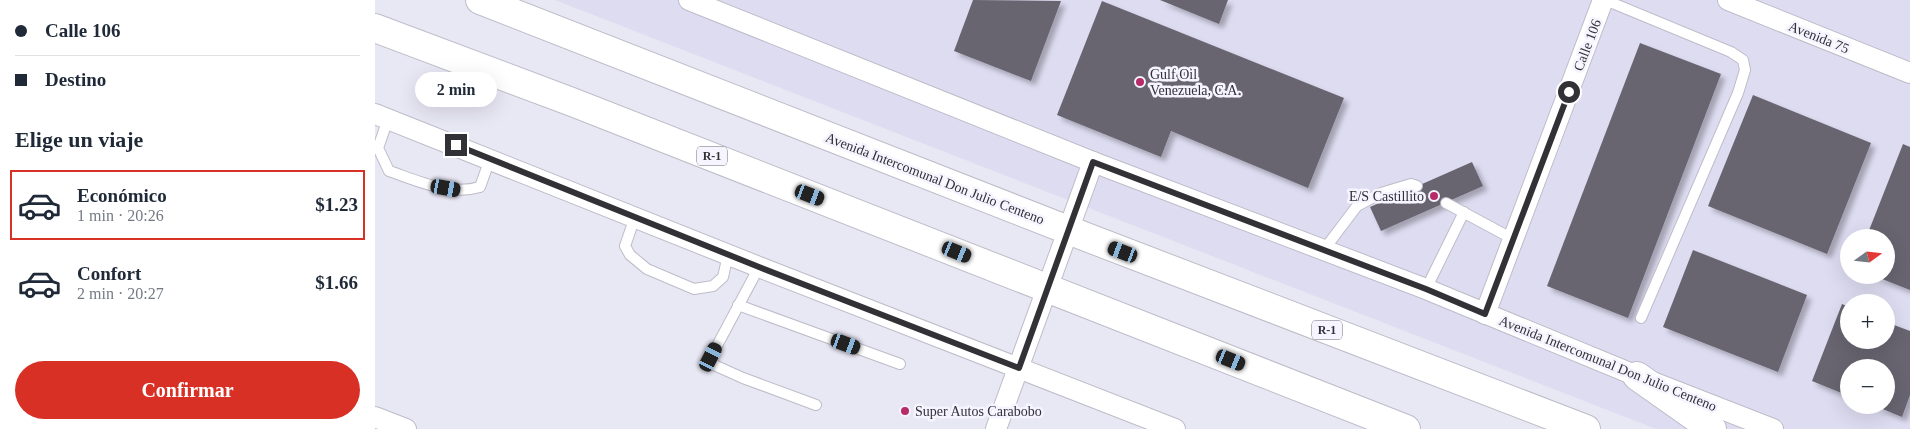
<!DOCTYPE html>
<html lang="es">
<head>
<meta charset="utf-8">
<style>
	body { margin:0; font-family:"Times New Roman",serif; background:#f2f2f3; color:#1f2937; height:100vh; display:flex; flex-direction:column; font-size:19px; white-space:nowrap }
	* { box-sizing:border-box; margin:0 }
	p { font-size:16px; color:#747a83 }
	.icon { flex:none; width:28px; height:28px; fill:none; stroke:currentColor; stroke-width:2; stroke-linecap:round; stroke-linejoin:round }
	.map { position:relative; flex:1; overflow:hidden }
	.panel { display:flex; flex-direction:column; background:#fff; width:375px }
	.panel>* { flex:none }
	.hud { display:grid; align-content:center; height:110px; padding:0 15px; background:#fff }
	.needle { width:32px; rotate:75deg }
	.fabs { position:absolute; left:1465px; top:229px; display:grid; gap:10px }
	.fabs a { display:grid; place-items:center; width:55px; height:55px; border-radius:50%; background:#fff; box-shadow:0 5px 20px #0002; font-size:25px }
	.end { position:absolute; width:22px; height:22px; margin:-11px; border:6px solid #323136; background:#fff; box-shadow:0 0 0 2px #fff }
	.from { border-radius:50% }
	.bubble { position:absolute; height:35px; border-radius:18px; background:#fff; box-shadow:0 5px 20px #0002; font-size:16px; font-weight:700; line-height:35px; text-align:center }
	.car { position:absolute; width:15px; height:30px; margin:-15px -8px; border-radius:6px; box-shadow:0 0 4px 1px #0007; background:linear-gradient(#222 24%,#8ab4d8 0 40%,#222 0 76%,#8ab4d8 0 86%,#222 0) }
	.hud b { display:flex; align-items:center; gap:18px; height:48px; font-size:19px }
	.hud b+b { border-top:1px solid #e0e1e3 }
	.hud i { width:12px; height:12px; background:#1f2937 }
	ul { padding:0; list-style:none }
	li { display:flex; align-items:center; gap:15px; height:70px; margin:0 10px 8px; padding:0 5px; border:2px solid transparent; border-radius:0px }
	li div { flex:1 }
	li b { display:block; font-size:19px }
	li em { font-style:normal; font-weight:700 }
	li.selected { border-color:#d93025 }
	li>.icon { width:45px; height:45px; stroke-width:1.5 }
	h2 { padding:0 15px; font-size:22px; line-height:60px }
	.action { display:flex; gap:10px; margin-top:auto; padding:10px 15px }
	.action a { flex:1; height:58px; border-radius:30px; background:#d93025; color:#fff; font-size:20px; font-weight:700; line-height:58px; text-align:center }
	main { display:flex; flex:1; min-height:0 }
	.map>svg:first-child { display:block }
	.built { fill:#dedcf1; fill-rule:evenodd }
	.building { fill:#676571; filter:url(#shadow) }
	.lines { fill:none; stroke-linecap:round; stroke-linejoin:round }
	.lane-casing { stroke:#bebcc9; stroke-width:12 }
	.street-casing { stroke:#bebcc9; stroke-width:22 }
	.primary-casing { stroke:#bebcc9; stroke-width:30 }
	.lane { stroke:#fff; stroke-width:10 }
	.street { stroke:#fff; stroke-width:20 }
	.primary { stroke:#fff; stroke-width:28 }
	.route { stroke:#323136; stroke-width:6 }
	.poi-dot { fill:#b62b68; stroke:#f5f4ff; stroke-width:2 }
	.labels { text-anchor:middle; stroke-width:5; stroke-linejoin:round; paint-order:stroke }
	.shield { fill:#f5f4ff; stroke:#6c6c72; stroke-width:1 }
	.shield-label { font-size:12px; font-weight:bold; fill:#323136 }
	.street-label { font-size:14px; fill:#323136; stroke:#f5f4ff }
	.poi-label { font-size:14px; fill:#323136; stroke:#f5f4ff; text-anchor:start }
</style>
</head>
<body>
<main>
<section class="panel">
<div class="hud">
<b><i class="from"></i>Calle 106</b>
<b><i></i>Destino</b>
</div>
<h2>Elige un viaje</h2>
<ul>
<li class="selected"><svg class="icon" aria-label="car" viewBox="0 0 24 24"><path d="M5 17H2v-5l4-1 3-4h7l3 4 3 1v5h-3M9 17h6M6 11h13"/><circle cx="7" cy="17" r="2"/><circle cx="17" cy="17" r="2"/></svg><div><b>Económico</b><p>1 min · 20:26</p></div><em>$1.23</em></li>
<li><svg class="icon" aria-label="car" viewBox="0 0 24 24"><path d="M5 17H2v-5l4-1 3-4h7l3 4 3 1v5h-3M9 17h6M6 11h13"/><circle cx="7" cy="17" r="2"/><circle cx="17" cy="17" r="2"/></svg><div><b>Confort</b><p>2 min · 20:27</p></div><em>$1.66</em></li>
</ul>
<div class="action"><a>Confirmar</a></div>
</section>
<div class="map">
<svg width="1535" height="429" viewBox="0 0 1535 429">
	<defs>
		<filter id="shadow"><feDropShadow dx="4.5" dy="4.5" stdDeviation="2.5" flood-color="#0004"/></filter>
	</defs>
	<rect width="100%" height="100%" fill="#e8e7f4"/>
	<path class="built" d="M180,0H1535V429H1281ZM1474,238H1511V275H1474ZM1474,302H1511V340H1474ZM1474,368H1511V405H1474Z"/>
	<g class="building">
		<polygon points="598,0 686,1 656,81 579,51"/>
		<polygon points="785,0 853,0 844,24"/>
		<polygon points="727,1 969,98 933,188 796,131 786,157 682,115"/>
		<polygon points="1265,43 1346,74 1253,318 1172,286"/>
		<polygon points="1378,95 1496,143 1452,254 1333,206"/>
		<polygon points="1528,144 1535,147 1535,290 1497,275 1511,275 1511,238 1491,238"/>
		<polygon points="1097,162 1108,186 1006,231 995,207"/>
		<polygon points="1318,250 1432,295 1403,372 1288,327"/>
		<polygon points="1467,304 1474,307 1474,340 1511,340 1511,322 1535,331 1535,395 1527,417 1498,405 1511,405 1511,368 1474,368 1474,396 1437,381"/>
	</g>
	<g class="lines">
		<g class="lane-casing">
			<g id="lane">
				<polyline points="1230,0 1356,52 1368,60 1370,70 1363,93 1266,318"/>
				<path d="M13,119L3,148L14,171C43,181 75,196 105,187L115,159"/>
				<polyline points="1071,203 1138,239"/>
				<polyline points="260,217 250,246 255,255 272,269 319,289 338,286 348,277 353,255"/>
				<polyline points="948,251 982,206 1006,193 1036,184 1042,186"/>
				<polyline points="384,267 336,357 339,365 368,378 441,405"/>
				<polyline points="1051,289 1089,212"/>
				<polyline points="363,305 525,364"/>
			</g>
		</g>
		<g class="street-casing">
			<g id="street">
				<polyline points="314,0 718,162 1051,289 1262,376 1398,429"/>
				<polyline points="1353,0 1535,73"/>
				<polyline points="0,114 384,267 800,429"/>
				<polyline points="1110,314 1228,0"/>
				<polyline points="0,417 31,429"/>
				<polyline points="621,429 718,162"/>
			</g>
		</g>
		<g class="primary-casing">
			<g id="primary">
				<polyline points="105,0 693,230 1211,429"/>
				<polyline points="0,28 197,102 1031,429"/>
				<polyline points="1262,376 1337,429"/>
			</g>
		</g>
		<use href="#lane" class="lane"/>
		<use href="#street" class="street"/>
		<use href="#primary" class="primary"/>
	</g>
	<g class="lines">
		<polyline class="route" points="81,145 384,267 644,368 718,162 1051,289 1110,314 1194,92"/>
	</g>
	<g class="poi-dot">
		<circle cx="765" cy="82" r="5"/>
		<circle cx="1059" cy="196" r="5"/>
		<circle cx="530" cy="411" r="5"/>
	</g>
	<g class="labels">
		<g class="shield">
			<rect x="322" y="146.5" width="30" height="19" rx="4"/>
			<rect x="937" y="320.5" width="30" height="19" rx="4"/>
		</g>
		<g class="shield-label">
			<text x="337" y="160">R-1</text>
			<text x="952" y="334">R-1</text>
		</g>
		<g class="street-label">
			<text transform="translate(1444 37) rotate(22)" y="5">Avenida 75</text>
			<text transform="translate(1212 45) rotate(-69)" y="5">Calle 106</text>
			<text transform="translate(560 178) rotate(21)" y="5">Avenida Intercomunal Don Julio Centeno</text>
			<text transform="translate(1233 363) rotate(22)" y="5">Avenida Intercomunal Don Julio Centeno</text>
		</g>
		<g class="poi-label">
			<text x="775" y="79">Gulf Oil<tspan x="775" dy="16">Venezuela, C.A.</tspan></text>
			<text x="1049" y="201" text-anchor="end">E/S Castillito</text>
			<text x="540" y="416">Super Autos Carabobo</text>
		</g>
	</g>
</svg>
<div class="fabs">
<a><svg class="needle" viewBox="-14 -14 28 28"><path d="M0-13l5 13h-10z" fill="#e53935"/><path d="M0 13l5-13h-10z" fill="#747a83"/></svg></a>
<a>+</a>
<a>−</a>
</div>
<i class="end from" style="left:1194px;top:92px"></i>
<i class="end" style="left:81px;top:145px"></i>
<div class="bubble" style="left:40px;top:72px;width:82px">2 min</div>
<i class="car" style="left:71px;top:188px;rotate:100deg"></i>
<i class="car" style="left:435px;top:195px;rotate:111deg"></i>
<i class="car" style="left:582px;top:252px;rotate:112deg"></i>
<i class="car" style="left:748px;top:252px;rotate:291deg"></i>
<i class="car" style="left:471px;top:344px;rotate:110deg"></i>
<i class="car" style="left:336px;top:357px;rotate:27deg"></i>
<i class="car" style="left:856px;top:360px;rotate:112deg"></i>
</div>
</main>
</body>
</html>
